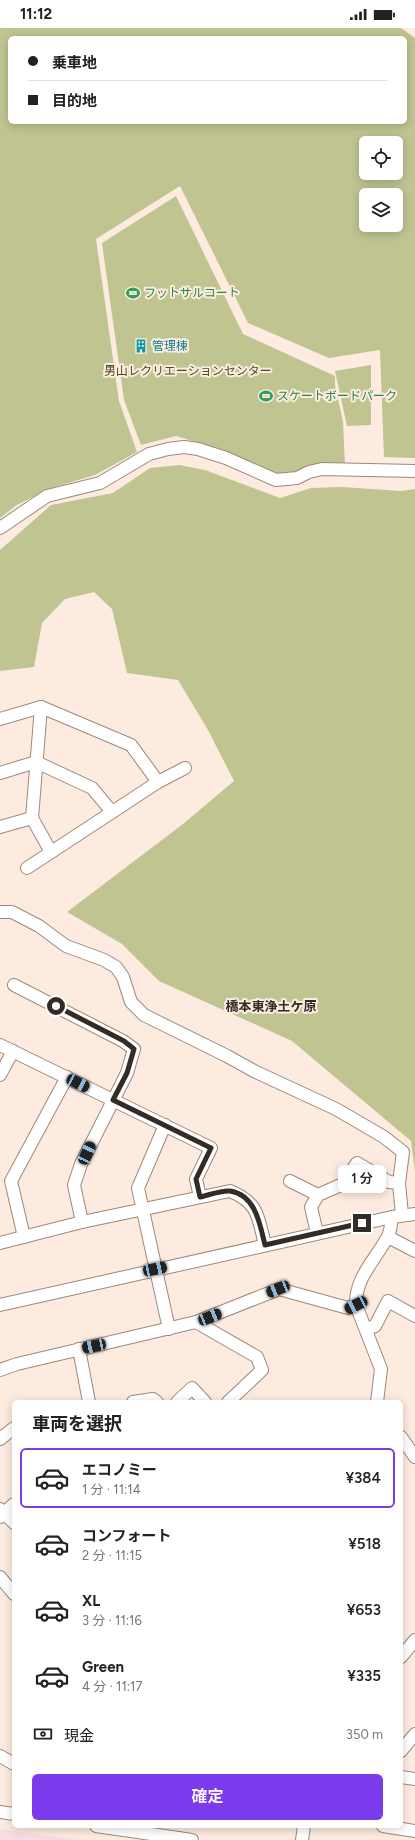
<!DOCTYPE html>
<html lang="ja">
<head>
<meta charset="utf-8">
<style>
	body { margin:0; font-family:Figtree,"Noto Sans JP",sans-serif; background:#f6f6f6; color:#222; height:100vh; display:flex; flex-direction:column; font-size:15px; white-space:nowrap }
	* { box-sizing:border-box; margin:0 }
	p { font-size:13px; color:#767676 }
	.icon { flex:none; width:22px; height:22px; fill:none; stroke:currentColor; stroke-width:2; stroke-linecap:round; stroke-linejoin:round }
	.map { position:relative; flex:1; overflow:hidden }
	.side { position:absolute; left:12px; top:1372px; width:391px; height:428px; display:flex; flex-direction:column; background:#fff; border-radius:6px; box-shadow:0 2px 10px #0003 }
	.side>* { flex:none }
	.top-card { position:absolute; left:8px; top:8px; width:399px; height:88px; border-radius:6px; box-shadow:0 2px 10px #0003; display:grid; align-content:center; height:88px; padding:0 20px; background:#fff }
	.buttons { position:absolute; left:359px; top:108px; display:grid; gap:8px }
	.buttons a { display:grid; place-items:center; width:44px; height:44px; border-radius:6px; background:#fff; box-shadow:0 2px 10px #0003; font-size:20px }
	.end { position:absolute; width:18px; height:18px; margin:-9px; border:5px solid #332b26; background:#fff; box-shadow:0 0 0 2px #fff }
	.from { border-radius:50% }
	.bubble { position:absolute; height:28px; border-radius:6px; background:#fff; box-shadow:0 2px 10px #0003; font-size:13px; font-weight:600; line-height:28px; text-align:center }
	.car { position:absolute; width:12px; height:24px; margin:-12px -6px; border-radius:5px; box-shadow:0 0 3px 1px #0007; background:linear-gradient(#222 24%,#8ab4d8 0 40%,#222 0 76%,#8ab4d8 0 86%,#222 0) }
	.top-card b { display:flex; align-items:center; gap:14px; height:38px; font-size:15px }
	.top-card b+b { border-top:1px solid #e0e0e0 }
	.top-card i { width:10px; height:10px; background:#222 }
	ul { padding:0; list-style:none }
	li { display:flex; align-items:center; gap:12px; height:60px; margin:0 8px 6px; padding:0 12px; border:2px solid transparent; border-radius:6px }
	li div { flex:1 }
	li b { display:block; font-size:15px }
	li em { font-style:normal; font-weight:600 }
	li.active { border-color:#7c3aed }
	li>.icon { width:36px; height:36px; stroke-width:1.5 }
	h2 { padding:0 20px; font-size:18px; line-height:48px }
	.pay { display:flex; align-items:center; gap:10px; height:44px; padding:0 20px; font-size:15px }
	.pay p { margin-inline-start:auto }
	.primary-button { display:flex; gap:8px; margin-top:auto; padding:8px 20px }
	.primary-button a { flex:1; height:46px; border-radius:6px; background:#7c3aed; color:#fff; font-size:16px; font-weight:600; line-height:46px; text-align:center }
	.status { display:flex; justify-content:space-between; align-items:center; height:28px; padding:0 20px; background:#fff; direction:ltr }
	.status svg { height:11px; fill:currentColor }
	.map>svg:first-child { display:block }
	.education { fill:#f7dde3 }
	.green { fill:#c0c491; fill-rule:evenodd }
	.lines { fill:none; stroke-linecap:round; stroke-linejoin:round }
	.minor-casing { stroke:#9d897c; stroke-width:14 }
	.minor { stroke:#fff; stroke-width:12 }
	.route { stroke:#332b26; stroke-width:5 }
	.labels { text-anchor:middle; stroke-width:4; stroke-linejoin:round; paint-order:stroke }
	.leisure-label { font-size:12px; fill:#27864d; stroke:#fdebe0; text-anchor:start }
	.culture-label { font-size:12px; fill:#0d838f; stroke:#fdebe0; text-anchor:start }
	.park-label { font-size:12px; fill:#4a4c1b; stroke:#fdebe0 }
	.neighbourhood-label { font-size:13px; font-weight:bold; fill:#332b26; stroke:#fdebe0 }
</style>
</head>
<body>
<div class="status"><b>11:12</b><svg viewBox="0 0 49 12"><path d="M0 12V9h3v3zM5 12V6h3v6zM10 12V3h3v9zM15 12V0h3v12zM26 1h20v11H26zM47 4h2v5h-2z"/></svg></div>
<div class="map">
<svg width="415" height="1812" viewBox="0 0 415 1812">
	<rect width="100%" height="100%" fill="#fdebe0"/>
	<polygon class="education" points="0,1801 79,1812 0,1812"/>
	<g class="green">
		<path d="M0,0H401L415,10V430L384,429L380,322L329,330L248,295L180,158L96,211L119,373L137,424L95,447L48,461L17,477L0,490ZM10,10H405V94H10ZM366,115H396V145H366ZM366,167H396V197H366Z"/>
		<polygon points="176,168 243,306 335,348 335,357 343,394 345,437 277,446 222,422 176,408 141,417 124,372 102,215"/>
		<polygon points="371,337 371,397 347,398 335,343"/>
		<polygon points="179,437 205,442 280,470 311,460 342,459 401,463 415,461 415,1143 411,1113 292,1013 159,953 122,916 67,884 183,796 234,753 208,702 178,652 127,645 112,581 94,564 65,571 42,595 34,639 0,643 0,522 51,477 113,465 150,440"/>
	</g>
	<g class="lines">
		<g class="minor-casing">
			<g id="minor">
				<polyline points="0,500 47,468 100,455 149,426 168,421 184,419 198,421 226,430 276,452 297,450 309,444 322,441 415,443"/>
				<polyline points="0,691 41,679 131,717 158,754"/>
				<polyline points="0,745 36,734 92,760 112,784"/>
				<polyline points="32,790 41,679"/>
				<polyline points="0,799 32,790 51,824"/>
				<polyline points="27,840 158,754 185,740"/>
				<polyline points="0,884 12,884 39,898 66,918 104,932 116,939 123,949 131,974 144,987 227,1028 256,1044 336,1081 384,1109 403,1124 399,1155 402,1187"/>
				<polyline points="14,957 123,1013 134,1021 127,1045 81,1136 74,1157 82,1194"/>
				<polyline points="0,1017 211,1120 196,1151 200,1169"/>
				<polyline points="0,1047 13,1023"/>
				<polyline points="165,1097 138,1160 169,1301"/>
				<polyline points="290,1153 318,1167"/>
				<polyline points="317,1205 311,1179 318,1167 343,1156 357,1135 389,1154 399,1155"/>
				<polyline points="24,1209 11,1153 67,1049"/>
				<polyline points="388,1209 415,1223"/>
				<path d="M0,1215L82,1194L230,1163C259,1175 258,1189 265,1217"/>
				<polyline points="0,1277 392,1189 415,1186"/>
				<polyline points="196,1294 257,1329 262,1342 228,1374"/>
				<polyline points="366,1301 375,1298 388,1273 415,1288"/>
				<polyline points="79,1321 89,1374"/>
				<polyline points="0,1342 17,1336 196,1294 279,1261 348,1280 356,1277"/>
				<polyline points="133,1374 153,1371 157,1374"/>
				<polyline points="177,1374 192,1360 205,1374"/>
				<path d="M377,1374L381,1341L356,1277C355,1250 375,1232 387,1210C391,1204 391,1195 392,1189"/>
				<polyline points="401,1409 415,1429"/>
				<polyline points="0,1411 14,1400"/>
				<polyline points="0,1481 14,1495"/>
				<polyline points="0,1489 14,1476"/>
				<polyline points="0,1549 14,1566"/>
				<polyline points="401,1629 415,1612"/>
				<polyline points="401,1723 415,1706"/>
				<polyline points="0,1728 14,1736"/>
				<polyline points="401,1749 415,1751"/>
				<polyline points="0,1784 14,1786"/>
				<polyline points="96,1798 192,1812"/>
				<polyline points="383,1798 415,1803"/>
				<polyline points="302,1812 304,1798"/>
			</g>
		</g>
		<use href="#minor" class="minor"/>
	</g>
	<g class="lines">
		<path class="route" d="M56,978L124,1013L134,1021L127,1045L113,1072L211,1120L196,1151L200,1169C209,1167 222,1162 230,1163C256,1167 260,1197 265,1217L362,1195"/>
	</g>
	<defs>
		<g id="stadium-bare" transform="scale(1.08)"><path d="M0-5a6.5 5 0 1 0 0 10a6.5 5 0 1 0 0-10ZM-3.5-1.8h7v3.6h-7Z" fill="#2e9e5b" stroke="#fdebe0" stroke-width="2.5" paint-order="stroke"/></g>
		<g id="building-bare" transform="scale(1.08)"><path d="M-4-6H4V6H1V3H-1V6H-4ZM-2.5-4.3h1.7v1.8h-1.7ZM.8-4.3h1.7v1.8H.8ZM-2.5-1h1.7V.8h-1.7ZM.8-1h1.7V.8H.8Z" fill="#0f9aa8" stroke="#fdebe0" stroke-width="2.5" paint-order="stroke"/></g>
	</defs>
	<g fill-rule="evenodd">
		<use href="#stadium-bare" x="133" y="265"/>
		<use href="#building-bare" x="141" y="318"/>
		<use href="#stadium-bare" x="266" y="368"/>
	</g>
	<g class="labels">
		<g class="leisure-label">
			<text x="144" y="269">フットサルコート</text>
			<text x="277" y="372">スケートボードパーク</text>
		</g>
		<g class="culture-label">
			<text x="152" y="322">管理棟</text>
		</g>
		<g class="park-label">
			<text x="188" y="347">男山レクリエーションセンター</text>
		</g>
		<g class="neighbourhood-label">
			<text x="271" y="983">橋本東浄土ケ原</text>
		</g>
	</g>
</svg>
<div class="buttons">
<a><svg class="icon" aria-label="locate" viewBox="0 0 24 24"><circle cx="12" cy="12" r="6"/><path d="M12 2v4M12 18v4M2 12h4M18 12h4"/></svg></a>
<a><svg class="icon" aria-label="layers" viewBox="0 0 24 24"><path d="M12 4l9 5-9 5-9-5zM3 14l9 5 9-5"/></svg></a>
</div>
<i class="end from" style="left:56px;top:978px"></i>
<i class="end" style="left:362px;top:1195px"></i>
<div class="bubble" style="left:338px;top:1137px;width:48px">1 分</div>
<i class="car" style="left:78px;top:1055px;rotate:116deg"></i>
<i class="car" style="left:87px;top:1125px;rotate:25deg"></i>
<i class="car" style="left:155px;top:1241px;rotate:78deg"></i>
<i class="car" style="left:278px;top:1261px;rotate:248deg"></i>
<i class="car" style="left:356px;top:1277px;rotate:243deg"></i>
<i class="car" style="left:210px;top:1289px;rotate:68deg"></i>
<i class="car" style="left:94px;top:1318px;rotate:258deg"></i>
<div class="top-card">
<b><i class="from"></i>乗車地</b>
<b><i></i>目的地</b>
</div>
<section class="side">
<h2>車両を選択</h2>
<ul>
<li class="active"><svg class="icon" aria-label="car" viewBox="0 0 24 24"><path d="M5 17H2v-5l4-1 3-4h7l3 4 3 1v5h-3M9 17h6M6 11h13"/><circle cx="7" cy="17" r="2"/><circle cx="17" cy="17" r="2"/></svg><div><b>エコノミー</b><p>1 分 · 11:14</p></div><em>¥384</em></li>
<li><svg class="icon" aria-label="car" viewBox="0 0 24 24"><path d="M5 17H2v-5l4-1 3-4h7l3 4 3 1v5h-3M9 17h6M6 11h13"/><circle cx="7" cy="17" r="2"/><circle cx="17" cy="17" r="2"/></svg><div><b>コンフォート</b><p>2 分 · 11:15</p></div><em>¥518</em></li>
<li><svg class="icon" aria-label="car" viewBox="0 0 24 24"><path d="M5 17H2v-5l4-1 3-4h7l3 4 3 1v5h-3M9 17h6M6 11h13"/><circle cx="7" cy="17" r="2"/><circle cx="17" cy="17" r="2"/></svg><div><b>XL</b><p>3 分 · 11:16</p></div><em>¥653</em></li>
<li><svg class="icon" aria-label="car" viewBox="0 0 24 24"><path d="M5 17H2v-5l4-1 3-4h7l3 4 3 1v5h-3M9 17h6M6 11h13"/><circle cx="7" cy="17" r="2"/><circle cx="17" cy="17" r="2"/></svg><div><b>Green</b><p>4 分 · 11:17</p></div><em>¥335</em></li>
</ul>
<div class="pay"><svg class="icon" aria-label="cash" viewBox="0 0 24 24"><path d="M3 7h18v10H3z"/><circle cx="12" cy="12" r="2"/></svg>現金<p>350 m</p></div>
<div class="primary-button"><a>確定</a></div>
</section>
</div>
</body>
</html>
